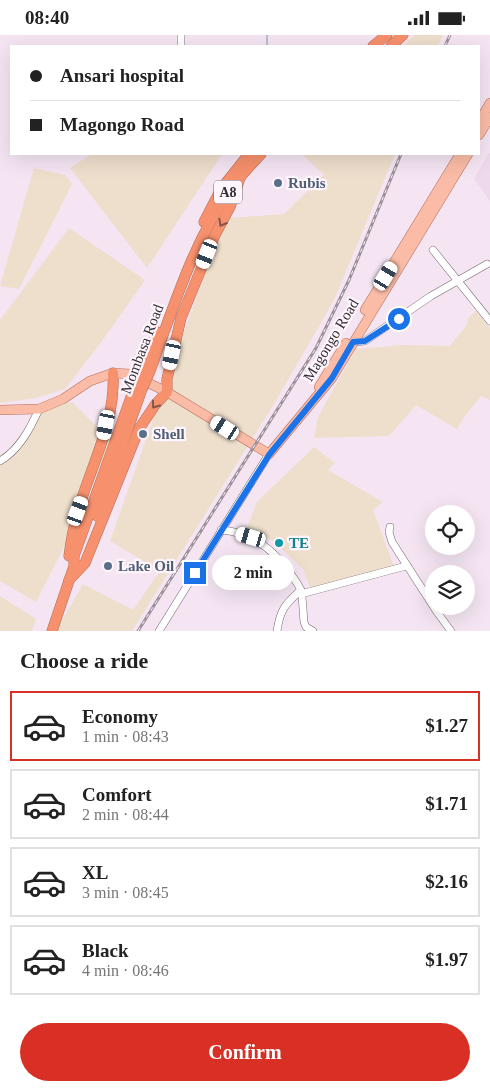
<!DOCTYPE html>
<html lang="en">
<head>
<meta charset="utf-8">
<style>
	body { margin:0; font-family:Georgia,serif; background:#f6f6f6; color:#222; height:100vh; display:flex; flex-direction:column; font-size:19px; white-space:nowrap }
	* { box-sizing:border-box; margin:0 }
	p { font-size:16px; color:#767676 }
	.icon { flex:none; width:28px; height:28px; fill:none; stroke:currentColor; stroke-width:2; stroke-linecap:round; stroke-linejoin:round }
	.map { position:relative; height:596px; overflow:hidden }
	.details { display:flex; flex-direction:column; background:#fff; flex:1 }
	.details>* { flex:none }
	.banner { position:absolute; left:10px; top:10px; width:470px; height:110px; border-radius:0px; box-shadow:0 5px 20px #0002; display:grid; align-content:center; height:110px; padding:0 20px; background:#fff }
	.controls { position:absolute; left:425px; top:470px; display:grid; gap:10px }
	.controls a { display:grid; place-items:center; width:50px; height:50px; border-radius:50%; background:#fff; box-shadow:0 5px 20px #0002; font-size:25px }
	.end { position:absolute; width:22px; height:22px; margin:-11px; border:6px solid #1a73e8; background:#fff; box-shadow:0 0 0 2px #fff }
	.from { border-radius:50% }
	.bubble { position:absolute; height:35px; border-radius:18px; background:#fff; box-shadow:0 5px 20px #0002; font-size:16px; font-weight:700; line-height:35px; text-align:center }
	.car { position:absolute; width:15px; height:30px; margin:-15px -8px; border-radius:6px; box-shadow:0 0 4px 1px #0007; background:linear-gradient(#fff 24%,#345 0 40%,#fff 0 76%,#345 0 86%,#fff 0) }
	.banner b { display:flex; align-items:center; gap:18px; height:48px; font-size:19px }
	.banner b+b { border-top:1px solid #e0e0e0 }
	.banner i { width:12px; height:12px; background:#222 }
	ul { padding:0; list-style:none }
	li { display:flex; align-items:center; gap:15px; height:70px; margin:0 10px 8px; padding:0 10px; border:2px solid #e0e0e0; border-radius:0px }
	li div { flex:1 }
	li b { display:block; font-size:19px }
	li em { font-style:normal; font-weight:700 }
	li.active { border-color:#d93025 }
	li>.icon { width:45px; height:45px; stroke-width:1.5 }
	h2 { padding:0 20px; font-size:22px; line-height:60px }
	.cta { display:flex; gap:10px; margin-top:auto; padding:10px 20px }
	.cta a { flex:1; height:58px; border-radius:30px; background:#d93025; color:#fff; font-size:20px; font-weight:700; line-height:58px; text-align:center }
	.status { display:flex; justify-content:space-between; align-items:center; height:35px; padding:0 25px; background:#fff; direction:ltr }
	.status svg { height:14px; fill:currentColor }
	.map>svg:first-child { display:block }
	.industrial { fill:#eedecc }
	.built { fill:#eed8eb }
	.lines { fill:none; stroke-linecap:round; stroke-linejoin:round }
	.stream { stroke:#7996aa; stroke-width:1 }
	.minor-casing { stroke:#736571; stroke-width:8 }
	.major-casing { stroke:#b36e59; stroke-width:10 }
	.highway-casing { stroke:#b36e59; stroke-width:11 }
	.minor { stroke:#fff; stroke-width:7 }
	.major { stroke:#fabca7; stroke-width:9 }
	.highway { stroke:#f6906d; stroke-width:10 }
	.rail-casing { stroke:#9c919b; stroke-width:3 }
	.rail { stroke:#fef5fd; stroke-width:1; stroke-dasharray:4; stroke-linecap:butt }
	.highway-bridge-casing { stroke:#b36e59; stroke-width:11; stroke-linecap:butt }
	.highway-bridge { stroke:#f6906d; stroke-width:10 }
	.oneway { stroke:#83564b }
	.route { stroke:#1a73e8; stroke-width:6 }
	.service-dot { fill:#5c6f8a; stroke:#fef5fd; stroke-width:2 }
	.culture-dot { fill:#0f9aa8; stroke:#fef5fd; stroke-width:2 }
	.labels { text-anchor:middle; stroke-width:4.5; stroke-linejoin:round; paint-order:stroke }
	.shield { fill:#fef5fd; stroke:#726b71; stroke-width:1 }
	.shield-label { font-size:14px; font-weight:bold; fill:#363035 }
	.service-label { font-size:15px; font-weight:bold; fill:#4e5e75; stroke:#fef5fd; text-anchor:start }
	.street-label { font-size:15px; fill:#363035; stroke:#fef5fd }
	.culture-label { font-size:15px; font-weight:bold; fill:#0d838f; stroke:#fef5fd; text-anchor:start }
</style>
</head>
<body>
<div class="status"><b>08:40</b><svg viewBox="0 0 49 12"><path d="M0 12V9h3v3zM5 12V6h3v6zM10 12V3h3v9zM15 12V0h3v12zM26 1h20v11H26zM47 4h2v5h-2z"/></svg></div>
<div class="map">
<svg width="490" height="596" viewBox="0 0 490 596">
	<rect width="100%" height="100%" fill="#f5e5f3"/>
	<g class="industrial">
		<polygon points="414,0 443,0 438,11 403,11"/>
		<polygon points="92,119 222,119 147,233 70,133"/>
		<polygon points="302,119 395,119 334,265 274,369 132,596 56,596 83,549 133,575 160,536 110,506 201,249 210,210 230,183 284,179 324,140"/>
		<polygon points="34,133 65,140 72,149 19,254 0,251"/>
		<polygon points="69,193 145,245 102,306 65,354 36,363 0,368 0,285"/>
		<polygon points="476,276 490,293 490,365 481,361 464,382 457,394 416,370 389,401 314,403 318,382 356,314 403,310 450,311 467,290 468,283"/>
		<polygon points="72,367 110,405 83,475 36,567 0,546 0,420 8,415 40,376"/>
		<polygon points="314,412 335,428 328,435 383,467 373,475 396,537 313,560 303,534 272,505 246,495 257,467"/>
		<polygon points="0,561 36,584 32,596 0,596"/>
	</g>
	<polygon class="built" points="489,118 490,118 490,166 474,144"/>
	<g class="lines">
		<polyline class="stream" points="267,0 267,10"/>
		<g class="minor-casing">
			<g id="minor">
				<polyline points="181,11 181,0"/>
				<polyline points="433,215 490,286"/>
				<polyline points="353,307 365,306 431,261 487,229"/>
				<path d="M0,426C19,415 30,394 39,374"/>
				<polyline points="390,492 389,497 392,507 437,577 451,596"/>
				<path d="M221,495C252,497 274,515 291,539C294,544 299,550 301,556C303,566 303,577 304,587L306,592L313,596"/>
				<polyline points="301,559 406,531"/>
				<polyline points="159,596 269,419"/>
				<path d="M277,596C280,575 285,569 301,555"/>
			</g>
		</g>
		<g class="major-casing">
			<g id="major">
				<polyline points="479,87 490,68"/>
				<polyline points="479,100 490,82"/>
				<polyline points="365,275 460,119"/>
				<polyline points="319,352 346,308"/>
				<polyline points="0,375 39,374 63,364 90,346 113,338 130,339 167,357 269,419 332,343 468,119"/>
			</g>
		</g>
		<g class="highway-casing">
			<g id="highway">
				<polyline points="373,11 387,0"/>
				<polyline points="391,11 403,0"/>
				<polyline points="204,187 221,154 249,119"/>
				<polyline points="143,332 158,297"/>
				<path d="M150,336C172,277 192,209 229,157C238,143 250,131 261,119"/>
				<polyline points="97,481 142,354"/>
				<path d="M69,521C71,506 74,490 78,476C91,430 116,387 113,338"/>
				<polyline points="69,545 85,528 139,394 155,370 167,357 167,344 181,283 215,200 230,172 240,143"/>
				<polyline points="52,596 74,531 74,521 135,351"/>
			</g>
		</g>
		<use href="#minor" class="minor"/>
		<use href="#major" class="major"/>
		<use href="#highway" class="highway"/>
		<g class="rail-casing">
			<g id="rail">
				<polyline points="445,11 450,0"/>
				<polyline points="138,596 316,313 349,245 401,119"/>
			</g>
		</g>
		<use href="#rail" class="rail"/>
		<g class="highway-bridge-casing">
			<g id="highway-bridge">
				<polyline points="135,351 143,332"/>
				<polyline points="142,354 150,336"/>
			</g>
		</g>
		<use href="#highway-bridge" class="highway-bridge"/>
	</g>
	<defs><path id="oneway-chevron" d="M-2-3.5L2.5 0L-2 3.5" fill="none" stroke-width="1.6" stroke-linecap="round" stroke-linejoin="round" transform="scale(1.25)"/></defs>
	<g class="oneway">
		<use href="#oneway-chevron" transform="translate(222 188) rotate(119)"/>
		<use href="#oneway-chevron" transform="translate(155 370) rotate(126)"/>
	</g>
	<g class="lines">
		<polyline class="route" points="195,538 269,420 332,343 353,307 365,306 399,284"/>
	</g>
	<g class="service-dot">
		<circle cx="278" cy="148" r="5"/>
		<circle cx="143" cy="399" r="5"/>
		<circle cx="108" cy="531" r="5"/>
	</g>
	<circle class="culture-dot" cx="279" cy="508" r="5"/>
	<g class="labels">
		<rect class="shield" x="214" y="145.5" width="28" height="23" rx="4"/>
		<g class="shield-label">
			<text x="228" y="162">A8</text>
		</g>
		<g class="service-label">
			<text x="288" y="153">Rubis</text>
			<text x="153" y="404">Shell</text>
			<text x="118" y="536">Lake Oil</text>
		</g>
		<g class="street-label">
			<text transform="translate(331 305) rotate(-59)" y="5">Magongo Road</text>
			<text transform="translate(142 314) rotate(-69)" y="5">Mombasa Road</text>
		</g>
		<g class="culture-label">
			<text x="289" y="513">TE</text>
		</g>
	</g>
</svg>
<div class="controls">
<a><svg class="icon" aria-label="locate" viewBox="0 0 24 24"><circle cx="12" cy="12" r="6"/><path d="M12 2v4M12 18v4M2 12h4M18 12h4"/></svg></a>
<a><svg class="icon" aria-label="layers" viewBox="0 0 24 24"><path d="M12 4l9 5-9 5-9-5zM3 14l9 5 9-5"/></svg></a>
</div>
<i class="end from" style="left:399px;top:284px"></i>
<i class="end" style="left:195px;top:538px"></i>
<div class="bubble" style="left:212px;top:520px;width:82px">2 min</div>
<i class="car" style="left:207px;top:219px;rotate:202deg"></i>
<i class="car" style="left:386px;top:241px;rotate:31deg"></i>
<i class="car" style="left:172px;top:320px;rotate:192deg"></i>
<i class="car" style="left:106px;top:390px;rotate:191deg"></i>
<i class="car" style="left:225px;top:393px;rotate:302deg"></i>
<i class="car" style="left:78px;top:476px;rotate:20deg"></i>
<i class="car" style="left:251px;top:502px;rotate:286deg"></i>
<div class="banner">
<b><i class="from"></i>Ansari hospital</b>
<b><i></i>Magongo Road</b>
</div>
</div>
<section class="details">
<h2>Choose a ride</h2>
<ul>
<li class="active"><svg class="icon" aria-label="car" viewBox="0 0 24 24"><path d="M5 17H2v-5l4-1 3-4h7l3 4 3 1v5h-3M9 17h6M6 11h13"/><circle cx="7" cy="17" r="2"/><circle cx="17" cy="17" r="2"/></svg><div><b>Economy</b><p>1 min · 08:43</p></div><em>$1.27</em></li>
<li><svg class="icon" aria-label="car" viewBox="0 0 24 24"><path d="M5 17H2v-5l4-1 3-4h7l3 4 3 1v5h-3M9 17h6M6 11h13"/><circle cx="7" cy="17" r="2"/><circle cx="17" cy="17" r="2"/></svg><div><b>Comfort</b><p>2 min · 08:44</p></div><em>$1.71</em></li>
<li><svg class="icon" aria-label="car" viewBox="0 0 24 24"><path d="M5 17H2v-5l4-1 3-4h7l3 4 3 1v5h-3M9 17h6M6 11h13"/><circle cx="7" cy="17" r="2"/><circle cx="17" cy="17" r="2"/></svg><div><b>XL</b><p>3 min · 08:45</p></div><em>$2.16</em></li>
<li><svg class="icon" aria-label="car" viewBox="0 0 24 24"><path d="M5 17H2v-5l4-1 3-4h7l3 4 3 1v5h-3M9 17h6M6 11h13"/><circle cx="7" cy="17" r="2"/><circle cx="17" cy="17" r="2"/></svg><div><b>Black</b><p>4 min · 08:46</p></div><em>$1.97</em></li>
</ul>
<div class="cta"><a>Confirm</a></div>
</section>
</body>
</html>
